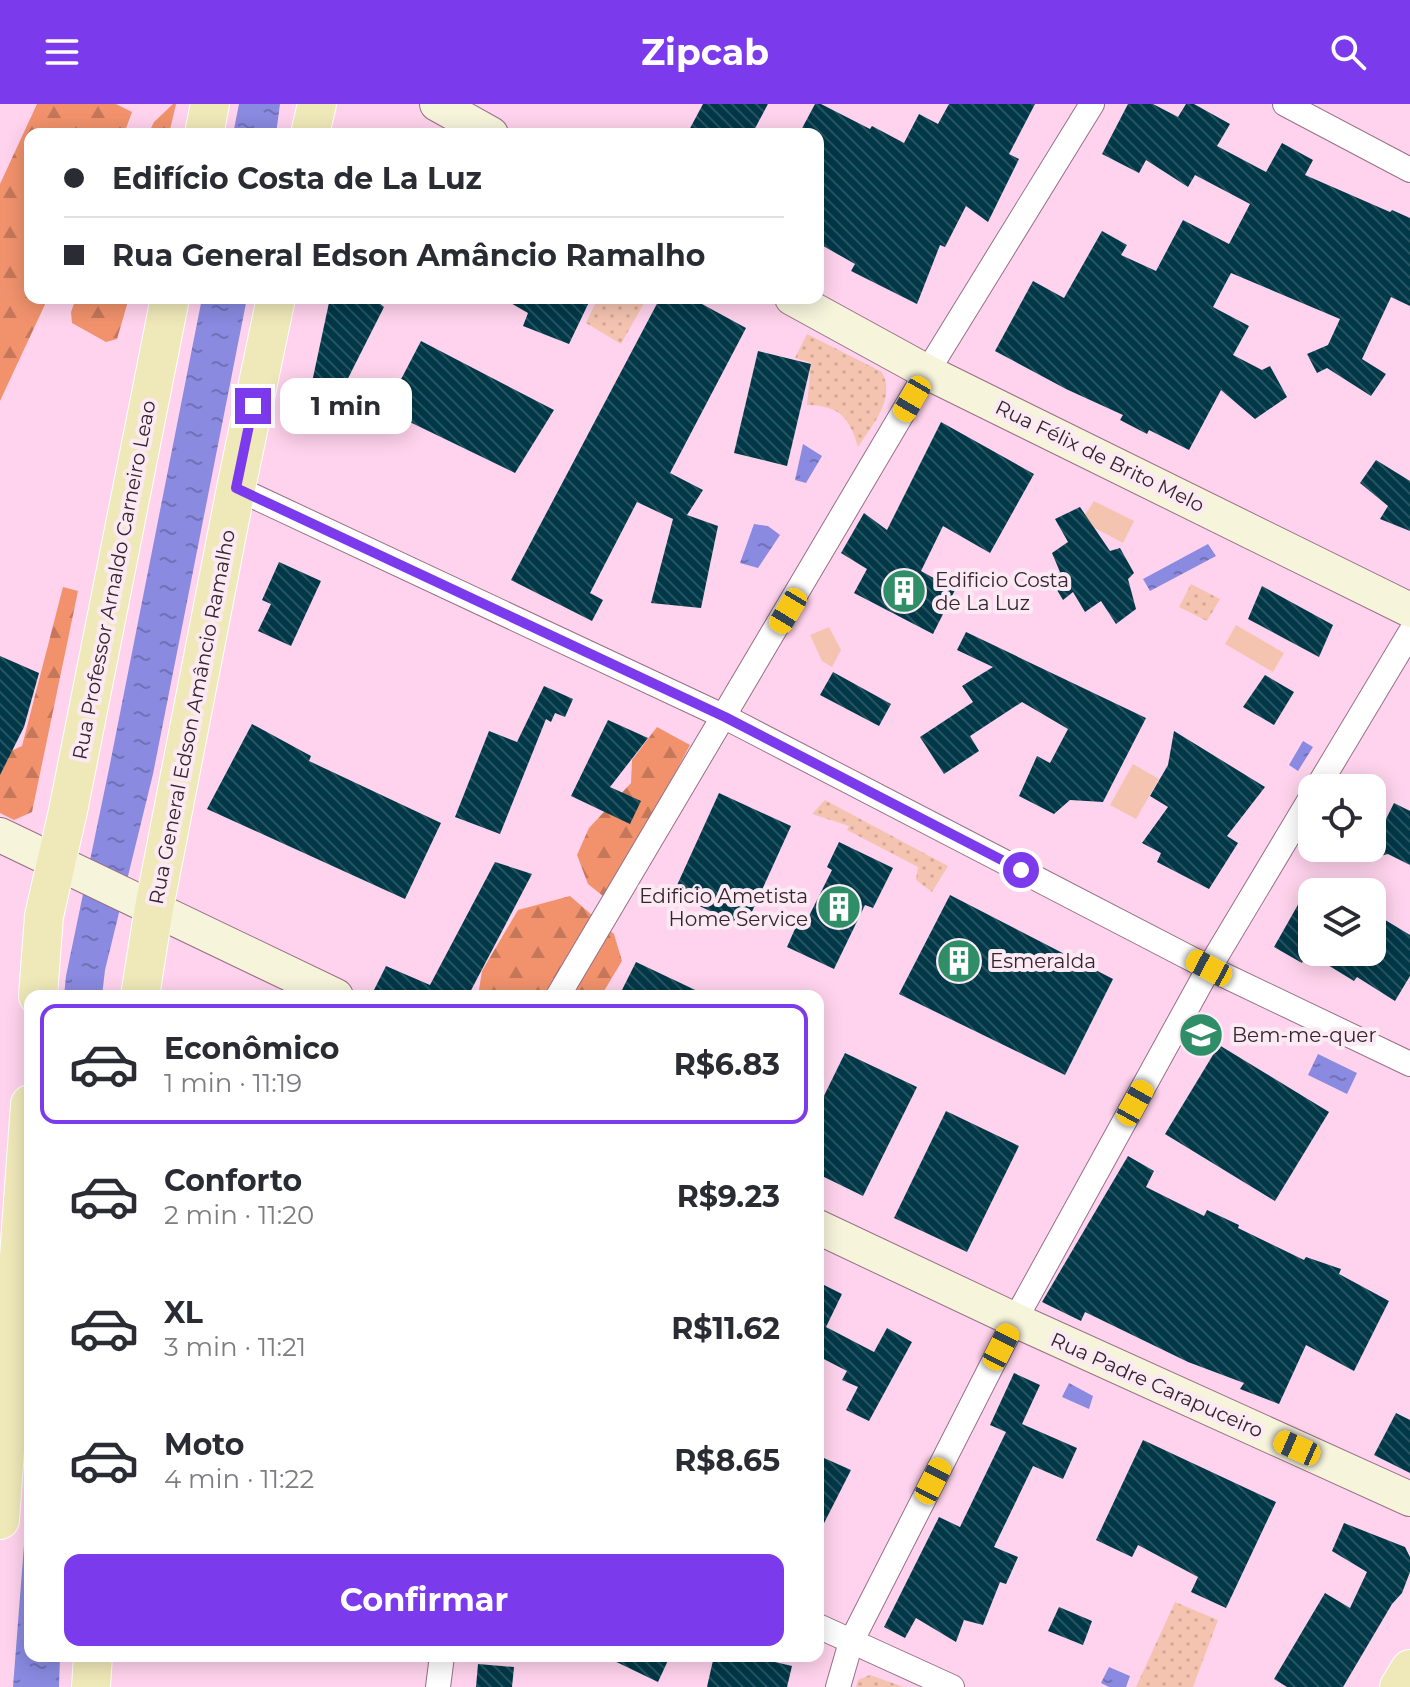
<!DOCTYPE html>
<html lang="pt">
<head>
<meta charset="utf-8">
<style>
	body { margin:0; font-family:Montserrat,sans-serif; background:#f2f2f3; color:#2b2b33; height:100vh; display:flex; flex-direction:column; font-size:30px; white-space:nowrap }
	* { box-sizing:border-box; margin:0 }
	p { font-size:26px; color:#7c7c81 }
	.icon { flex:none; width:44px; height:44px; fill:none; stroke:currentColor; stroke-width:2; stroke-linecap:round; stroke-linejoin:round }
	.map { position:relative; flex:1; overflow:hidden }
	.drawer { position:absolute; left:24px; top:886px; width:800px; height:672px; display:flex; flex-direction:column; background:#fff; border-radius:16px; box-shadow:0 4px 20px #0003 }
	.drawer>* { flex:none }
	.top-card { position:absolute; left:24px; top:24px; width:800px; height:176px; border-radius:16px; box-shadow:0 4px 20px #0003; display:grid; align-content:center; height:176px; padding:0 40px; background:#fff }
	.controls { position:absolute; left:1298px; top:670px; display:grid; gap:16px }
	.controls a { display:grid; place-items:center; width:88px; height:88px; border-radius:16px; background:#fff; box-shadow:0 4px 20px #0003; font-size:40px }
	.end { position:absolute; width:36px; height:36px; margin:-18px; border:10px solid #7c3aed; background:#fff; box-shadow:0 0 0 4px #fff }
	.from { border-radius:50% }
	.bubble { position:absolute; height:56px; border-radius:16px; background:#fff; box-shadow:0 4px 20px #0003; font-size:26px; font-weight:700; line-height:56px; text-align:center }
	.car { position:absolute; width:24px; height:48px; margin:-24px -12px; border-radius:10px; box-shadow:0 0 6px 2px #0007; background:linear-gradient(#f5c518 24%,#345 0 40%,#f5c518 0 76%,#345 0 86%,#f5c518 0) }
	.top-card b { display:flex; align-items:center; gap:28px; height:76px; font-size:30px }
	.top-card b+b { border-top:2px solid #e1e1e2 }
	.top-card i { width:20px; height:20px; background:#2b2b33 }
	ul { padding:14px 0 0; list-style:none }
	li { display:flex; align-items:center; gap:24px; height:120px; margin:0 16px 12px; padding:0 24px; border:4px solid transparent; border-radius:16px }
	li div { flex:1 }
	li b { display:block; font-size:30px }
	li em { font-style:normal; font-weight:700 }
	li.active { border-color:#7c3aed }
	li>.icon { width:72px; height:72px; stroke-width:1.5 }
	.cta { display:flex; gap:16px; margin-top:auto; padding:16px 40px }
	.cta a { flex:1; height:92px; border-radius:16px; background:#7c3aed; color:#fff; font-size:32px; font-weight:700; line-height:92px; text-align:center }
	header { display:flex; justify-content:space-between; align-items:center; height:104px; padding:0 40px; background:#7c3aed; color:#fff; font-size:36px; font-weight:700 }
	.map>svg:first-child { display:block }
	.grass { fill:url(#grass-dots) }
	.forest { fill:url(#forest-firs) }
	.pitch { fill:#f5c4b1 }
	.water { fill:url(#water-ripples) }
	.building { fill:url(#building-back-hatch) }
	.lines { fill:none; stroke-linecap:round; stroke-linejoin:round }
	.street-casing { stroke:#977087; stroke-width:26 }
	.secondary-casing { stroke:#977087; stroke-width:36 }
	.primary-casing { stroke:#fff; stroke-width:40 }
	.street { stroke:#fff; stroke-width:24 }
	.secondary { stroke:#f7f4dc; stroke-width:34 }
	.primary { stroke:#efe9b9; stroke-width:38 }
	.route { stroke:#7c3aed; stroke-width:10 }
	.labels { text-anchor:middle; stroke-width:8; stroke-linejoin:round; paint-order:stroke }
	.street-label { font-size:20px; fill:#34242d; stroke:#fbe9f4 }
	.poi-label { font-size:20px; fill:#34242d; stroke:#fbe9f4; text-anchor:start }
</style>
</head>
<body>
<header><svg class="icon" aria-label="menu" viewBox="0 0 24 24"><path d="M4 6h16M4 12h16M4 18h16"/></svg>Zipcab<svg class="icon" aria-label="search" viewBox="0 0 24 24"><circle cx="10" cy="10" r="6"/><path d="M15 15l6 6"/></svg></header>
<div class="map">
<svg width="1410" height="1583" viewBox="0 0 1410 1583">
	<defs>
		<pattern id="grass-dots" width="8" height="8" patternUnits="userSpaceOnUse" patternTransform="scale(2)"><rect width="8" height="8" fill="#f5c4b1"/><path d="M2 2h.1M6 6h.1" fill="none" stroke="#d3a899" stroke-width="1.8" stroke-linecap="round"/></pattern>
		<pattern id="forest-firs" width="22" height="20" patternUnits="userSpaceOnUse" patternTransform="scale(2)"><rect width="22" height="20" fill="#f1926c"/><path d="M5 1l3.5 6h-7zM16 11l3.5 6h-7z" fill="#c47759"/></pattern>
		<pattern id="water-ripples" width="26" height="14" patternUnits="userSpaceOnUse" patternTransform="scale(2)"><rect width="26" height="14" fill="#898ae0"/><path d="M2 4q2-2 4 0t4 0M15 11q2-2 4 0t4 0" fill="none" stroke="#7171b6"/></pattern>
		<pattern id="building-back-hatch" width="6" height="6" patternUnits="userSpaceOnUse" patternTransform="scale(2)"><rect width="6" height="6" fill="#003848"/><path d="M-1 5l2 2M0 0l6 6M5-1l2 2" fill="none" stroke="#275360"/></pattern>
	</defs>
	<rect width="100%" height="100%" fill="#ffd3ed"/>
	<g class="grass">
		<polygon points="598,194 647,194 621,240 586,219"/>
		<path d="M807,230L882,268C896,295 873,320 858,343C849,313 840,302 807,301L811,259L795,254Z"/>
		<polygon points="1191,480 1220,495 1207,517 1179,503"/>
		<polygon points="825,696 948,762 932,788 916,776 918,763 847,726 849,722 812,710"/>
		<polygon points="1175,1498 1218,1516 1193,1583 1136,1583"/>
		<polygon points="870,1571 904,1583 856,1583 858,1576"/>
	</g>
	<g class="forest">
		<polygon points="37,0 116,0 132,8 124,30 30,30 30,194 48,194 0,297 0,80"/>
		<polygon points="173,0 176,0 169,30 148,30 154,18"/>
		<polygon points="76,194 129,194 117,235 106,238 72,219 71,208"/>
		<polygon points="63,483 78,487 32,708 14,716 0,709 0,652 22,642"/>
		<polygon points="657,623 690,641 612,789 603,792 588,780 577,751 589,724 631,679 632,656"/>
		<polygon points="570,792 614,830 622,857 601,892 478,892 482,867 518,806"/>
	</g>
	<g class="pitch">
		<polygon points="1094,397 1134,417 1123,439 1093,423 1085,411"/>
		<polygon points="1236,521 1284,549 1273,568 1225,540"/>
		<polygon points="829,523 841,546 832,563 822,557 810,531"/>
		<polygon points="1133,660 1159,675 1136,715 1110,701"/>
	</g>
	<g class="water">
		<polygon points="239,0 280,0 276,30 233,30"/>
		<polygon points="202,194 247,194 153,670 105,866 102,892 64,892 66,872 110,660"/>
		<polygon points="803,340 822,352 806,379 795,376"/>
		<polygon points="754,420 768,422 780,431 758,464 740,459"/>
		<polygon points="1208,440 1216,452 1150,487 1143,475"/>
		<polygon points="1303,637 1313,643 1298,667 1289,661"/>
		<polygon points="1318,950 1357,969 1347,990 1308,971"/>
		<polygon points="1069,1279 1093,1292 1089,1305 1062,1293"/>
		<polygon points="30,1364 30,1552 60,1552 59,1583 13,1583"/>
		<polygon points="1109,1563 1130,1572 1126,1583 1109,1583 1101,1579"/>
	</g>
	<g class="building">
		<polygon points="703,0 768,0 752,30 687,30"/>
		<polygon points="815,0 821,0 870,25 872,22 904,39 919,10 938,20 949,0 1035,0 1009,50 1019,55 988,118 966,102 945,143 940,141 917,200 851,167 855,160 818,139 818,30 799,30"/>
		<polygon points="1128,0 1153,0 1178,13 1186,0 1194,0 1230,20 1217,42 1266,68 1282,39 1313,56 1305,71 1390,108 1392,106 1410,114 1410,202 1391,193 1362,255 1386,270 1371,292 1327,264 1317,269 1307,250 1328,241 1340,215 1231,169 1213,203 1249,222 1233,251 1262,266 1270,262 1287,293 1255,315 1221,286 1189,346 1149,326 1147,330 1120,316 1123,311 1066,285 995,247 1033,177 1064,194 1102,127 1127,141 1121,151 1156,167 1183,116 1229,140 1250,100 1195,71 1188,83 1146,56 1139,69 1102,50"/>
		<polygon points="330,194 373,194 384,203 332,306 308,297"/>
		<polygon points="502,194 591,194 569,240 523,222 528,209"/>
		<polygon points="660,194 705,194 702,200 746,224 670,369 703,386 687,411 718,422 701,504 651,499 673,415 637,398 590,489 603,496 592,517 511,476"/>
		<polygon points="421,237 554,306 515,369 385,306"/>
		<polygon points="758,247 811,260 787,362 734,349"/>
		<polygon points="941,318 1034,370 990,449 943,422 921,467 955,486 933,530 854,489 867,465 841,449 864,409 887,426"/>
		<polygon points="1376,356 1410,377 1410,427 1380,415 1388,402 1360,379"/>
		<polygon points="1080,403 1110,447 1120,444 1134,469 1128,475 1136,505 1116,520 1101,497 1085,508 1073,488 1063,496 1051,476 1060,468 1052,449 1068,438 1055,415"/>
		<polygon points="279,458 321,477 291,542 258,527 271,500 262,496"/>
		<polygon points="1262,482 1333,521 1319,553 1248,515"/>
		<polygon points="966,528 1146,614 1103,698 1070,696 1054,710 1019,692 1037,652 1050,659 1068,625 1022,598 970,632 979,647 944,670 920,633 973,598 962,582 993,563 957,546"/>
		<polygon points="0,552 39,569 24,623 0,671"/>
		<polygon points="833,568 891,600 879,622 820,591"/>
		<polygon points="1265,571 1294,588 1274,621 1243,603"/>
		<polygon points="544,582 573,595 565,613 555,609 551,618 546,615 500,730 455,713 489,627 517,638"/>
		<polygon points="608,616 648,634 610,683 641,697 630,720 571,692"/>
		<polygon points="252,620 311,652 309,657 441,719 405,795 207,705"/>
		<polygon points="1174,627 1265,683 1227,732 1238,739 1209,785 1157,758 1161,749 1142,739 1168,703 1150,692 1168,661"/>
		<polygon points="719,689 791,722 745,823 673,790"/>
		<polygon points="1394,699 1410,707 1410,761 1388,750 1372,754 1372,706 1386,715"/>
		<polygon points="839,738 893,764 873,804 865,801 834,865 787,843 798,818 804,821 808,814 832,766 827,763"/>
		<polygon points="495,758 532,770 468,892 371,892 386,862 430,881"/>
		<polygon points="1312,776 1312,842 1308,848 1372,848 1372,808 1410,831 1410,872 1395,897 1357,873 1354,877 1308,849 1302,859 1274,843"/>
		<polygon points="950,791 1113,875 1065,971 899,890"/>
		<polygon points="636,858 708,892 619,892"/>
		<polygon points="1219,941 1329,1008 1275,1097 1165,1030"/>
		<polygon points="845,949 917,983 863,1092 818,1070 818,1004"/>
		<polygon points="946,1007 1019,1042 967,1148 894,1114"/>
		<polygon points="1128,1052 1154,1067 1146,1083 1204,1112 1207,1106 1239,1121 1238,1124 1304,1156 1306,1153 1341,1165 1339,1170 1389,1197 1354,1267 1306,1241 1279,1300 1240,1285 1244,1279 1188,1258 1085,1208 1081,1217 1042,1198"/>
		<polygon points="818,1178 842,1190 826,1223 874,1248 887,1224 912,1238 869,1317 846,1306 858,1283 842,1276 847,1267 818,1252"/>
		<polygon points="1014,1269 1040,1281 1022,1320 1077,1344 1063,1375 1033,1362 994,1443 1018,1453 1006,1480 1000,1478 983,1521 964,1516 956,1538 916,1514 905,1534 884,1523 939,1413 960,1423 1006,1328 990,1321"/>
		<polygon points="1396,1309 1410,1316 1410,1369 1374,1351"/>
		<polygon points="1143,1336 1276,1398 1226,1504 1191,1488 1198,1473 1138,1441 1132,1453 1096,1436"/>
		<polygon points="824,1354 851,1366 818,1431 818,1366"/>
		<polygon points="1344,1419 1405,1443 1410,1453 1410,1468 1402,1489 1392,1500 1343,1583 1287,1583 1274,1575 1325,1489 1350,1504 1367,1468 1332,1447"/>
		<polygon points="1059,1503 1092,1517 1083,1541 1048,1527"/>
		<polygon points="604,1552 670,1552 658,1578"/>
		<polygon points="714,1552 749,1552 792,1562 787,1583 707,1583"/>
		<polygon points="478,1560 514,1563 512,1583 476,1583"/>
	</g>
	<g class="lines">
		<g class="street-casing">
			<g id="street">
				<polyline points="1285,0 1410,66"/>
				<polyline points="236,384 725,613 1209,864 1410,960"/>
				<polyline points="1317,684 1410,529"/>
				<polyline points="558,892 927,268 1092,0"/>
				<polyline points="818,1522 952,1583"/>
				<polyline points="438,1583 442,1552"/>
				<polyline points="838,1583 851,1538 1015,1216 1209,864 1312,692"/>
			</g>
		</g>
		<g class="secondary-casing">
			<g id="secondary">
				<polyline points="437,0 491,30"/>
				<polyline points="792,194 927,268 1410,506"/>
				<polyline points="0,731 336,892"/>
				<polyline points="818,1123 1015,1216 1410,1395"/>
			</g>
		</g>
		<g class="primary-casing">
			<g id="primary">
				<polyline points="204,30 210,0"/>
				<polyline points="310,30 317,0"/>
				<polyline points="38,892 44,812 68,707 170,194"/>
				<polyline points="140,892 154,804 236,384 276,194"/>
				<polyline points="0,1416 30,1000"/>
				<polyline points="91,1583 93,1552"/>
				<polyline points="1399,1583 1410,1565"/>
			</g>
		</g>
		<use href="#street" class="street"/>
		<use href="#secondary" class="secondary"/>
		<use href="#primary" class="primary"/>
	</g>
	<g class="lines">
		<polyline class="route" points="253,302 236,384 725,613 1021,766"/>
	</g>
	<defs>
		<g id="building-disc" transform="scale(2.3)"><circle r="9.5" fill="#2f8e67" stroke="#fbe9f4"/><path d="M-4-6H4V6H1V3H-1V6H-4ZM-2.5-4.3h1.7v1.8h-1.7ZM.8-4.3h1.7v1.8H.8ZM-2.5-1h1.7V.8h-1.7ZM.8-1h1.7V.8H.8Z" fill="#fff"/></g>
		<g id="school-disc" transform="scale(2.3)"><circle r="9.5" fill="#2f8e67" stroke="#fbe9f4"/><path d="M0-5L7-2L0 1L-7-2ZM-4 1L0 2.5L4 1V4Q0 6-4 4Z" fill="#fff"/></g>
	</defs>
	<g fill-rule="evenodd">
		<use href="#building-disc" x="904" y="487"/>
		<use href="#building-disc" x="839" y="803"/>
		<use href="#building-disc" x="959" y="857"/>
		<use href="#school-disc" x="1201" y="931"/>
	</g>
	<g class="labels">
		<g class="street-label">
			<text transform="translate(1100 352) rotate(26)" y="7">Rua Félix de Brito Melo</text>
			<text transform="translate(114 476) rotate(-79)" y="7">Rua Professor Arnaldo Carneiro Leao</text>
			<text transform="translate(192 613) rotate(-79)" y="7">Rua General Edson Amâncio Ramalho</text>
			<text transform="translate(1157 1281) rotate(24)" y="7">Rua Padre Carapuceiro</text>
		</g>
		<g class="poi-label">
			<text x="935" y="483">Edificio Costa<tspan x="935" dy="23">de La Luz</tspan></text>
			<text x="808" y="799" text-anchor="end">Edificio Ametista<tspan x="808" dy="23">Home Service</tspan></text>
			<text x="990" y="864">Esmeralda</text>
			<text x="1232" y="938">Bem-me-quer</text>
		</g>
	</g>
</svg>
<div class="controls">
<a><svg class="icon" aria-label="locate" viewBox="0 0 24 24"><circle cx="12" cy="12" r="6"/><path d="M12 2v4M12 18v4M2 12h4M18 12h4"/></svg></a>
<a><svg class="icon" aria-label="layers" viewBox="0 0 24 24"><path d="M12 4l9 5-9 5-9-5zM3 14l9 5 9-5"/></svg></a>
</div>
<i class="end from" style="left:1021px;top:766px"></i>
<i class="end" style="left:253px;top:302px"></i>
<div class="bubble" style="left:280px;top:274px;width:132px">1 min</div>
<i class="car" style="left:912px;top:295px;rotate:210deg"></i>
<i class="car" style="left:788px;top:507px;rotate:211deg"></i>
<i class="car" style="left:1209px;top:864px;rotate:298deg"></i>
<i class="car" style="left:1135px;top:999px;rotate:29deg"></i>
<i class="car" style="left:1001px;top:1243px;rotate:27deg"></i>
<i class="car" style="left:1297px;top:1344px;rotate:294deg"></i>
<i class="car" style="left:933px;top:1377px;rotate:27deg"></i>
<div class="top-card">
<b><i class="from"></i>Edifício Costa de La Luz</b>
<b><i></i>Rua General Edson Amâncio Ramalho</b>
</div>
<section class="drawer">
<ul>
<li class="active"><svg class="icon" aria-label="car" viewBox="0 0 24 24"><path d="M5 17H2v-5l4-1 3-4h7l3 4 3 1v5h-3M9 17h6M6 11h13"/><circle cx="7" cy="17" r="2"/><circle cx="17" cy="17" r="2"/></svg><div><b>Econômico</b><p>1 min · 11:19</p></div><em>R$6.83</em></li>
<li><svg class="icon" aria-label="car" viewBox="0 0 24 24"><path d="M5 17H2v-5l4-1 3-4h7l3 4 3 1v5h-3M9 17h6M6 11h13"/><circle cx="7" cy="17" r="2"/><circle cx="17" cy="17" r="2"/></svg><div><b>Conforto</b><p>2 min · 11:20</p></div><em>R$9.23</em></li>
<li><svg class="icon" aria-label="car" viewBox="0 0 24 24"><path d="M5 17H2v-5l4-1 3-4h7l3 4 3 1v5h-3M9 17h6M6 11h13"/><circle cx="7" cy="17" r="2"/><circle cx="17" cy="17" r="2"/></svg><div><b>XL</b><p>3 min · 11:21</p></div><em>R$11.62</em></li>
<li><svg class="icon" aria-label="car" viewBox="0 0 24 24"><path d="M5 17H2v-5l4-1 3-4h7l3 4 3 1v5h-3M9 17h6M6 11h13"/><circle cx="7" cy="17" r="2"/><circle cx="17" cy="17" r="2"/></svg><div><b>Moto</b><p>4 min · 11:22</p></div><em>R$8.65</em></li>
</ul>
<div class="cta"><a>Confirmar</a></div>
</section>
</div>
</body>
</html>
